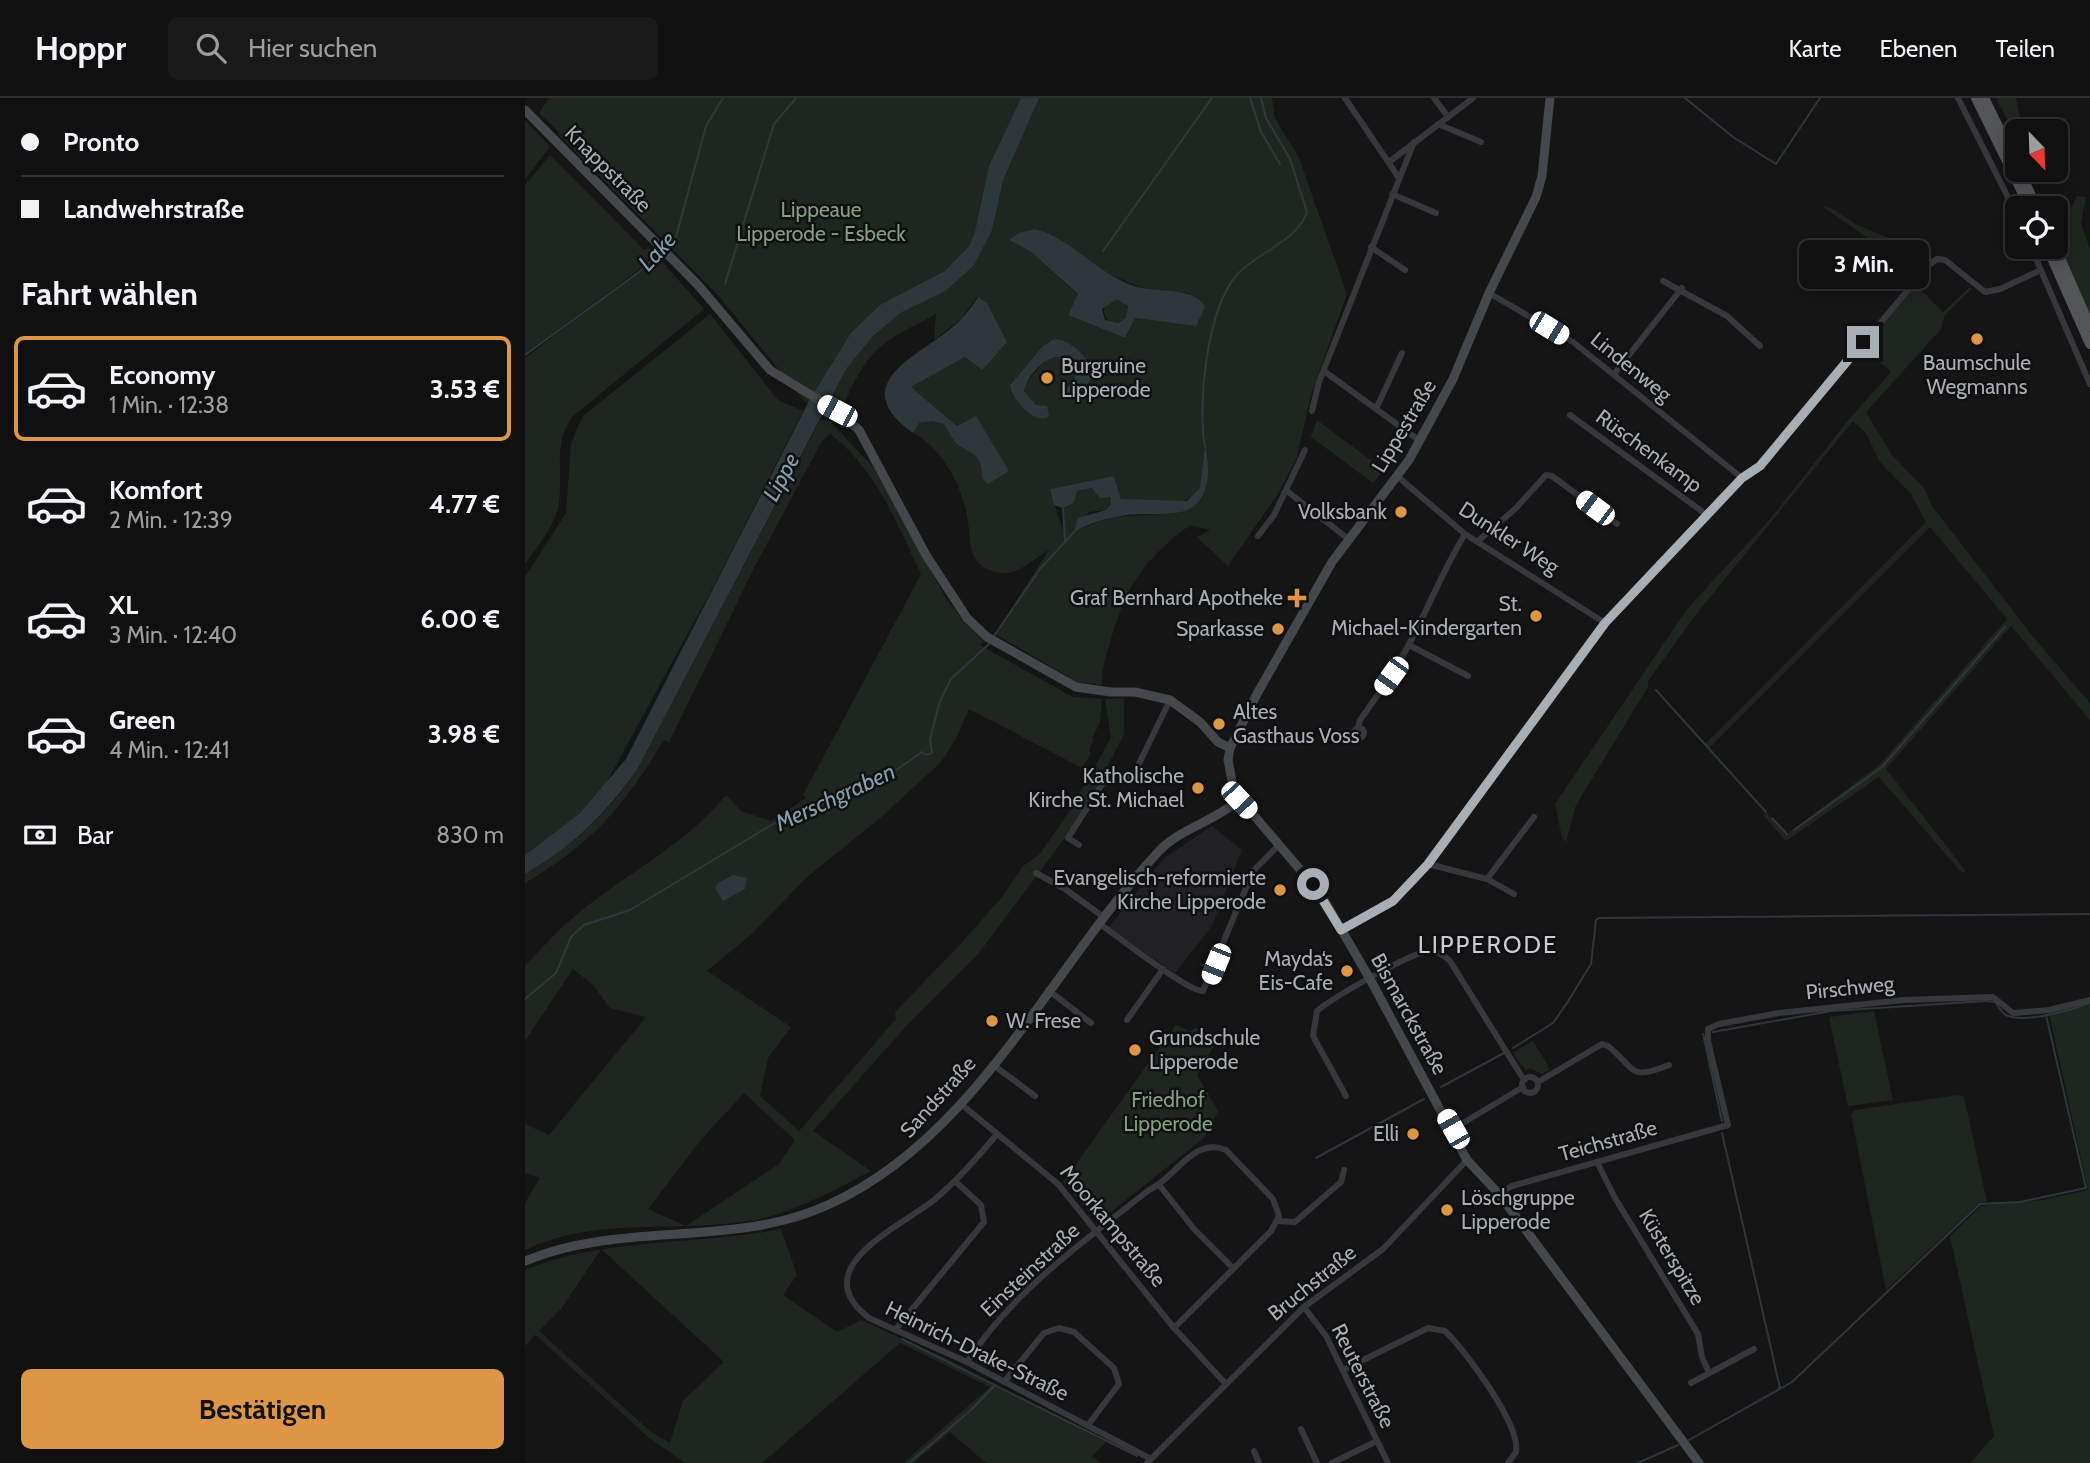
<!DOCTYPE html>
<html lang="de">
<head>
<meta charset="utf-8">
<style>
	body { margin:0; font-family:Cabin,sans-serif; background:#191919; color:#f1f3f6; height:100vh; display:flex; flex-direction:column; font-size:26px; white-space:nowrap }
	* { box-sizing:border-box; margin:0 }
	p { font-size:23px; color:#9c9d9f }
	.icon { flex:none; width:38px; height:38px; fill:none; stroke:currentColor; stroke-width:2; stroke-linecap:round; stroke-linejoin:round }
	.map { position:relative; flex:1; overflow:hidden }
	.details { display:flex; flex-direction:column; background:#101010; width:525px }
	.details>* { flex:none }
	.banner { display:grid; align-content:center; height:154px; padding:0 21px; background:#101010 }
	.needle { width:46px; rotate:157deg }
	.controls { position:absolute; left:1480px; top:21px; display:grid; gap:14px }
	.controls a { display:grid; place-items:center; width:63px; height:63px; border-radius:10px; background:#101010; box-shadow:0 4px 18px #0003,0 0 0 2px #303030; font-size:35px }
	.end { position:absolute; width:32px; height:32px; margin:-16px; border:9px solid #a8aeb5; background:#111; box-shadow:0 0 0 4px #111 }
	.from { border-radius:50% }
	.bubble { position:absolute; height:49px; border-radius:10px; background:#101010; box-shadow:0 4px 18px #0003,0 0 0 2px #303030; font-size:23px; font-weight:700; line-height:49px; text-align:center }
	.car { position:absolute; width:21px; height:42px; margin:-21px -10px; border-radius:9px; box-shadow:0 0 5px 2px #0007; background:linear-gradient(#fff 24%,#345 0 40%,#fff 0 76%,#345 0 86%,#fff 0) }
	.banner b { display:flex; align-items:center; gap:24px; height:66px; font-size:26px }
	.banner b+b { border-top:2px solid #303030 }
	.banner i { width:18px; height:18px; background:#f1f3f6 }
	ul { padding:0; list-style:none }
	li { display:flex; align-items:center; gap:21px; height:105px; margin:0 14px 10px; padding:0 7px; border:4px solid transparent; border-radius:10px }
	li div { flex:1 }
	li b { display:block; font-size:26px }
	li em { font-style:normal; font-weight:700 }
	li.selected { border-color:#dd9546 }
	li>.icon { width:63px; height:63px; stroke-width:1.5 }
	h2 { padding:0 21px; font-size:32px; line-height:84px }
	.pay { display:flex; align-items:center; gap:18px; height:77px; padding:0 21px; font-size:26px }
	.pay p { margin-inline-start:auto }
	.action { display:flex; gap:14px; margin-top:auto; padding:14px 21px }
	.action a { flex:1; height:80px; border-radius:10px; background:#dd9546; color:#111; font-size:28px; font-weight:700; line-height:80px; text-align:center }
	header { display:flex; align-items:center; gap:42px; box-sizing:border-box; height:98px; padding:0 35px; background:#101010; border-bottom:2px solid #303030 }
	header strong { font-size:33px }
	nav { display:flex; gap:38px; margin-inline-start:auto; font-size:24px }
	.search { width:490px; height:63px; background:#191919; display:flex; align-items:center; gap:18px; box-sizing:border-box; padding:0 24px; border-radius:10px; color:#9c9d9f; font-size:26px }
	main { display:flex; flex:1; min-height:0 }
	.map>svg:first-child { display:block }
	.built { fill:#212123 }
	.green { fill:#1f261f; fill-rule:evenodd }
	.water { fill:#2e373b; fill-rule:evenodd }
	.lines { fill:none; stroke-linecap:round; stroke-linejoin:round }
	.stream { stroke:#2e373b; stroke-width:2 }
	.street { stroke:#36383b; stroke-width:6 }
	.secondary { stroke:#44474b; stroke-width:9 }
	.primary { stroke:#535559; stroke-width:10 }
	.route { stroke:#a8aeb5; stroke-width:9 }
	.poi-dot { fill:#dd9546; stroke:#101011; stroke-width:2.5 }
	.labels { text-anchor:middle; stroke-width:5; stroke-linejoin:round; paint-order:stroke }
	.street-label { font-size:21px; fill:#a8aeb5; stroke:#101011 }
	.park-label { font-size:21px; fill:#839e81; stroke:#101011 }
	.poi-label { font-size:21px; fill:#a8aeb5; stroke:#101011; text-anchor:end }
	.water-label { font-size:23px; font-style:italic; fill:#839fac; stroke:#101011 }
	.quarter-label { font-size:24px; letter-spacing:2px; fill:#c9ccd1; stroke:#101011 }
</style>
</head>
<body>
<header>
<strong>Hoppr</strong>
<div class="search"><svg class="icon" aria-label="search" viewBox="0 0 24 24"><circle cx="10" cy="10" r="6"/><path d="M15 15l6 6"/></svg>Hier suchen</div>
<nav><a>Karte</a><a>Ebenen</a><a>Teilen</a></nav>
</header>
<main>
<section class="details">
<div class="banner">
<b><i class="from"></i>Pronto</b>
<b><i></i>Landwehrstraße</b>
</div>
<h2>Fahrt wählen</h2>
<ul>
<li class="selected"><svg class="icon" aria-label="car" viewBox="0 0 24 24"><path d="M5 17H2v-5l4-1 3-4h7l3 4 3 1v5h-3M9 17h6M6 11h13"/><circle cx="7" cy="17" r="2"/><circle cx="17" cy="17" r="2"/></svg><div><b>Economy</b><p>1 Min. · 12:38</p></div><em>3.53 €</em></li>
<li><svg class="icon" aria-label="car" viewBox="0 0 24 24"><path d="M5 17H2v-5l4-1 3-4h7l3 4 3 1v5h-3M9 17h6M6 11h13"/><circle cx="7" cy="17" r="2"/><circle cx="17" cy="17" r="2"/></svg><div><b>Komfort</b><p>2 Min. · 12:39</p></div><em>4.77 €</em></li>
<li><svg class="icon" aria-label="car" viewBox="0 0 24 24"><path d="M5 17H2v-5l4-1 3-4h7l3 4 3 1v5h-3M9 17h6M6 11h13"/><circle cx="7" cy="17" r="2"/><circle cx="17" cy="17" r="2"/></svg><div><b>XL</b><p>3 Min. · 12:40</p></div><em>6.00 €</em></li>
<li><svg class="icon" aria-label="car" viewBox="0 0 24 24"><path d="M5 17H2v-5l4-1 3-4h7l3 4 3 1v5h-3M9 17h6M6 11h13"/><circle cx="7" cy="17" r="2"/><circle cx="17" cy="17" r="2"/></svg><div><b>Green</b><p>4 Min. · 12:41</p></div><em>3.98 €</em></li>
</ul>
<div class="pay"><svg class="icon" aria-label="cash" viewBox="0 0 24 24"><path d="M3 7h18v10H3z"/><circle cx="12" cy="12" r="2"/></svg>Bar<p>830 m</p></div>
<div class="action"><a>Bestätigen</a></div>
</section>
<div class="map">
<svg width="1565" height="1365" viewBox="0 0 1565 1365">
	<rect width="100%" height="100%" fill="#151516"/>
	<polygon class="built" points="687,728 717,752 687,828 650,875 583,830 639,760"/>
	<g class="green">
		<path d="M24,0H747L750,20L774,60L822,196L786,297L772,359L753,396L703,468L672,439L685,432L665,427C619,461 600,489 585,545C581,559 576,573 577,587L552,584L470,536L524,452C511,459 498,473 482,475C471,476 455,471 450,460C443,447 445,431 442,418C436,386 417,350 388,335L393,325L407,323L419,326C424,334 428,344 436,349C453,359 456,358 457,380L484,373L386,289L440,259L456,272L452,199L436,221L409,242L411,216C353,247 346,247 318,308L311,304L305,318L281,305L193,197L33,36L34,34L14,15ZM484,142L557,160L573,171L621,192L663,195L671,228L610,220L600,240L543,217L553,197L506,154ZM517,249L567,278L539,290L550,281V272L534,259L525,260L515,268L499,288L500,297L515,310L502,313L485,287ZM680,352L681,389L665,411L654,415L587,419L550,433L564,414L581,412L586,406L585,399L567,390L552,393L549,405L538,410V434L525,391L589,378L596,401C624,403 670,417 678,380C680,371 679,361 680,352Z"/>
		<polygon points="1471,0 1491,0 1498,33 1493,33 1493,42"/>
		<polygon points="0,22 25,49 0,81"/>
		<polygon points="25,57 119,152 123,149 130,155 112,173 0,256 0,87"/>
		<polygon points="1512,94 1546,110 1552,98 1561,99 1556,125 1565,151 1565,216 1531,139 1531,110 1518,110"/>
		<polygon points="1297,108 1308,111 1332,127 1374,144 1370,149 1399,169 1393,176"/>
		<path d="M133,159L179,211L47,319C28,346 38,375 34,404C31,428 13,447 0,466V260Z"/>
		<polygon points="1391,187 1418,214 1445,189 1447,191 1420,217 1416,231 1341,314 1366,356 1399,390 1407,408 1509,540 1565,605 1565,622 1486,528 1361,671 1441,773 1437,775 1354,679 1261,743 1238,717 1241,714 1262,736 1354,667 1482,521 1405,429 1184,650 1180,646 1401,424 1386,396 1355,364 1341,335 1328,323 1169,519 1123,583 1123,589 1051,707 1041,744 1037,740 1030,706 1162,511 1245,421 1325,320 1366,274 1338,249"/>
		<circle cx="591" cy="213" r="12"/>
		<polygon points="185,216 253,302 278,313 186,493 78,691 55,715 0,757 0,479 41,415 46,346 57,319"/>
		<path d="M295,322L305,323L349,370L421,500L439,524L459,543L455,547L548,599L577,601L575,625L567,640L569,642L564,652L566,656L557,670L444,611L430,643L415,665L355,720L281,780L229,834L182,873L266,929L243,960L235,998L274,1033L371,921L370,914L440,841L477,799L498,768L514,757L538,723L586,640L580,601L599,600V636L581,671L584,672L557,717L454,855L384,925L288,1033L346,1073C305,1094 264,1118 217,1124C144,1134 69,1119 0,1152V1105L15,1080L0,1075V1026L24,1037L121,919L85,910L68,887L48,871L0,943V867C15,853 27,838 42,825C93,779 157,751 201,697L216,713L246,723L281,700L278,697L396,476C371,425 351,370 305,336L297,343L230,468L144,644L139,642C98,709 68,745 0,785V776C47,749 84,715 113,670ZM219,995L270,1042L254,1066L161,1128L123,1111L175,1043Z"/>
		<polygon points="792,322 859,372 848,385 786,339"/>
		<polygon points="1565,902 1565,1365 1445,1365 1469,1338 1425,1138 1456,1108 1518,1102 1563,1092 1524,915"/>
		<polygon points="1349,913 1368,1002 1323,1008 1304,919"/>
		<polygon points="651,927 665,933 671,930 692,942 672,977 693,1013 679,1040 573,1124 538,1084"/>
		<polygon points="1008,943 1025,971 1017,976 1005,970 1001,973 988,955"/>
		<polygon points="1433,997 1439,999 1462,1104 1454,1105 1361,1192 1326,1017 1330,1012"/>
		<path d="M256,1131L272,1177L258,1197L312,1234L336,1222L422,1261L581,1344L566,1359L577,1365H461L425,1334L388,1365H378L465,1289L375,1245L237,1365H160L123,1339L15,1241L10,1237L0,1248V1172C82,1139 170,1148 256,1131ZM76,1151L199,1264L158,1303L145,1345L126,1334L14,1233L36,1211Z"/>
	</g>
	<g class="water">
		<path d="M496,0H514L478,82L467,132L449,167L422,192L375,215L348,238L321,271L113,670C82,715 47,749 0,776V757L55,715L101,661L284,303L326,235L355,207L420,173L444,148L450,134L464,68Z"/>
		<path d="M510,131C546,140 571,175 609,188C630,196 668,187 680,209L671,228L610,220L600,240L543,217L553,196L506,154L484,142L494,135ZM592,201L603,208L601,220L593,225L580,222L577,211Z"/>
		<path d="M453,199L462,205L482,244L457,272L440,259L386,289L432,328L451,318L484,373L463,386L457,380C456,358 453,359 436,349C428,344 424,334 419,326L407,323L394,325L388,335C322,287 389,260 424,232C436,223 445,212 453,199Z"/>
		<path d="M529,241C547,242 566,261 567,278L559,293L539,303L535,297L550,281V272L534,259C519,259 502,278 499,293L511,307L522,308L524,318C510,329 487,301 485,287L517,249Z"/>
		<path d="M680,349C687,374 684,411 651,415C635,417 618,415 602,417C584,419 565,425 549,434L553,420L581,412L586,406L585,399L575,400L567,390L552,393L549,405L538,410L529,407L525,391L589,378L596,401L662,403L675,390Z"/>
		<polygon points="208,777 222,780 220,791 198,803 190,790 193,785"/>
	</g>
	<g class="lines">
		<g class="stream">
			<polyline points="725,0 736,34 755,66"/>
			<polyline points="1160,0 1208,39 1251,66 1295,0"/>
			<polyline points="139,150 151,139 181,28 198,0"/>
			<polyline points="578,153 687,0"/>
			<polyline points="200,186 249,26 271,0"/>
			<polyline points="0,257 114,174 135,154"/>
			<path d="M680,349C672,307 682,212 711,178C730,155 772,144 782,114L765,61L741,20L736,0"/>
			<polyline points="538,410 540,442"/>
			<polyline points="469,538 515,471 549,434"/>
			<polyline points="1131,592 1241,714"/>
			<polyline points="1247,720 1262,736"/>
			<polyline points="1269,732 1357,669 1480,529"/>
			<polyline points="0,901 31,875 46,839 59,827 105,812 253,723 357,682 397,654 401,657 407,655 405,641 415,603 426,581 464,546"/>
			<path d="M1188,934L1306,913L1461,903L1470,904C1473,908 1477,915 1481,917C1498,926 1547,912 1564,905"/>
			<polyline points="1178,936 1197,1023"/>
			<polyline points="988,950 1028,925 1042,905 1066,866 1071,822 1074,820 1565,816"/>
			<polyline points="916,989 979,955"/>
			<polyline points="1197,1035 1255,1290"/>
			<polyline points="791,1060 899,1001"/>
			<polyline points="377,1241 612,1358"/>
			<polyline points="1164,1342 1267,1284 1455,1106 1495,1104 1561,1090 1521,917"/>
			<polyline points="384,1365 446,1312 470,1287"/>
			<polyline points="1113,1365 1153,1347"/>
		</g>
		<g class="street">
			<polyline points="820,0 874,80"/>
			<polyline points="909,0 923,19"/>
			<polyline points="1433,0 1493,119"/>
			<polyline points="913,26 956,44"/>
			<polyline points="864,64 948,0"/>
			<polyline points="867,96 911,115"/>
			<polyline points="846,149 880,172"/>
			<polyline points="1506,149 1565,286"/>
			<polyline points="1138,183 1202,218 1235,248"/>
			<polyline points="964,195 1048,244 1217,380"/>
			<polyline points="799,273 895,343"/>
			<polyline points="1089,276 1157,190"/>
			<polyline points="851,311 877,255"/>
			<polyline points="787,313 794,284 889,44"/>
			<polyline points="1045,317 1182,417"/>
			<polyline points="872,378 940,436 1080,525"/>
			<polyline points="762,393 822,440"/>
			<polyline points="733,438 749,417 780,352"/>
			<polyline points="954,442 990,411 1021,377 1027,378 1092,426"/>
			<polyline points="884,547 943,578"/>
			<circle cx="834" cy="635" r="5"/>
			<path d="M833,630L835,622C852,598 869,575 883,548C903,511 918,472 940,436"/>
			<polyline points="554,747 543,740 576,688 582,682 608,678 645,602"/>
			<polyline points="903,766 962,781 989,796"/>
			<polyline points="511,775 540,791 580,820"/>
			<polyline points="962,781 1009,719"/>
			<path d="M575,826C592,838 663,894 678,893L728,773L755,746"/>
			<polyline points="816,832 868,803 890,782 1080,525 1217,380 1235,368 1404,167 1412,161 1420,162 1460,194 1475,191 1516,172"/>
			<polyline points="523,892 566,925"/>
			<polyline points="602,922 638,871"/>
			<polyline points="467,966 510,998"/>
			<circle cx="1005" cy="987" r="8"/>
			<path d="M1013,984L1077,946L1083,948C1112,972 1104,983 1144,967"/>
			<path d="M821,998L788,938L792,913C807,900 882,857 900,854C910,852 918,856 925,863L999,982"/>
			<polyline points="436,1006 533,1086 649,1230 701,1286"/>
			<polyline points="928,1031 998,989"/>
			<path d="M472,1036C453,1059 433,1082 409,1102C375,1129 279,1170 344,1220L442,1264L626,1361"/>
			<polyline points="1072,1064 1090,1100 1173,1236 1177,1259 1184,1275"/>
			<polyline points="635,1088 669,1131 708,1170"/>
			<polyline points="974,1096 987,1088 1203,1027 1183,943 1183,931 1194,926 1254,915 1379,902 1468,899 1488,915 1524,912 1565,902"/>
			<polyline points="753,1123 770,1124 816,1084 819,1072"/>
			<polyline points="779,1209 801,1238 863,1365"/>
			<polyline points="370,1232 459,1124 456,1107 430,1083"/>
			<path d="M442,1264C487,1194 559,1143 624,1092C650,1081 668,1038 701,1052L748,1101L754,1118L746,1133L649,1230"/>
			<path d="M818,1272L903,1230L920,1233C940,1252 996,1327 991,1354L983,1365"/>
			<polyline points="479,1284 519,1235 534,1230 549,1234 589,1270 594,1286 563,1327"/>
			<polyline points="1166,1285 1229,1251"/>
			<polyline points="776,1331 792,1365"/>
			<polyline points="729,1353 734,1365"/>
			<polyline points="622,1365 779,1209 858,1151 942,1062"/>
			<polyline points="807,1365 852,1343"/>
		</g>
		<g class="secondary">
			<polyline points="1025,0 1017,78 1011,99 964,195 928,281 884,362 807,464 733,594 705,650 703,662 709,694 795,795 845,881 942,1062 974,1096 1174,1365"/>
			<polyline points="0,12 173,187 245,272 312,313 334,332 401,457 442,520 462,539 551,589 586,594 610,594 645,602 675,624 693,644 705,650"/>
			<path d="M0,1163C98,1122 209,1151 305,1106C452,1039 527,868 634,753C656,730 690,723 714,702"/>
		</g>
		<g class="primary">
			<polyline points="1451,0 1505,110"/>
			<polyline points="1459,0 1493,69"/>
			<polyline points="1494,72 1512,110"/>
			<polyline points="1522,149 1565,246"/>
			<polyline points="1530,149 1565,228"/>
		</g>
	</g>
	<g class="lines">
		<polyline class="route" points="788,786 816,832 868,803 903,766 1080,525 1217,380 1235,368 1338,244"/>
	</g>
	<g class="poi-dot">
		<circle cx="1452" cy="241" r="7"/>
		<circle cx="522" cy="280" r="7"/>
		<circle cx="876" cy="414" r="7"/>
		<path d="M768.5 489.5h7v7h7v7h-7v7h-7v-7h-7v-7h7z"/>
		<circle cx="1011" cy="518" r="7"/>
		<circle cx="753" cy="531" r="7"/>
		<circle cx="694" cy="626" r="7"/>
		<circle cx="673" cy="690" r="7"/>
		<circle cx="755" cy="792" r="7"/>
		<circle cx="822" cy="873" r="7"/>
		<circle cx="467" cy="923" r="7"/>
		<circle cx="610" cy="952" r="7"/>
		<circle cx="888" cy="1036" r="7"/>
		<circle cx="922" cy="1112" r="7"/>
	</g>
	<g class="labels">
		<g class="street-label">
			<text transform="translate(83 71) rotate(45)" y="7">Knappstraße</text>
			<text transform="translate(1106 269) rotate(39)" y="7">Lindenweg</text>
			<text transform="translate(879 328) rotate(-59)" y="7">Lippestraße</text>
			<text transform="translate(1124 353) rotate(36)" y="7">Rüschenkamp</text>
			<text transform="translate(984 440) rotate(33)" y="7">Dunkler Weg</text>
			<text transform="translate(1325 890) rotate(-6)" y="7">Pirschweg</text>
			<text transform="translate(884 916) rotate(61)" y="7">Bismarckstraße</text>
			<text transform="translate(413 999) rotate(-48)" y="7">Sandstraße</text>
			<text transform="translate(1083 1043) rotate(-16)" y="7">Teichstraße</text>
			<text transform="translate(588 1128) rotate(50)" y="7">Moorkampstraße</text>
			<text transform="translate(1147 1159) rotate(59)" y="7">Küsterspitze</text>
			<text transform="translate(505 1172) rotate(-43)" y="7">Einsteinstraße</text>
			<text transform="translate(787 1185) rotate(-39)" y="7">Bruchstraße</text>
			<text transform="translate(452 1253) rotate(26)" y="7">Heinrich-Drake-Straße</text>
			<text transform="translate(838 1278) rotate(63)" y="7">Reuterstraße</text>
		</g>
		<g class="park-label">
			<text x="296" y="119">Lippeaue<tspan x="296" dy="24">Lipperode - Esbeck</tspan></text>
			<text x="643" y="1009">Friedhof<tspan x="643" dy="24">Lipperode</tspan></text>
		</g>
		<g class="poi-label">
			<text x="1452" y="272" text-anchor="middle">Baumschule<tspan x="1452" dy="24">Wegmanns</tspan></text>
			<text x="536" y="275" text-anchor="start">Burgruine<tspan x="536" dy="24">Lipperode</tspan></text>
			<text x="862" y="421">Volksbank</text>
			<text x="758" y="507">Graf Bernhard Apotheke</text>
			<text x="997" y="513">St.<tspan x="997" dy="24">Michael-Kindergarten</tspan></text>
			<text x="739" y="538">Sparkasse</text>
			<text x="708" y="621" text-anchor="start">Altes<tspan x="708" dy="24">Gasthaus Voss</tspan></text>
			<text x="659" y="685">Katholische<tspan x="659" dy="24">Kirche St. Michael</tspan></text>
			<text x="741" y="787">Evangelisch-reformierte<tspan x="741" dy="24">Kirche Lipperode</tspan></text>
			<text x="808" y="868">Mayda‘s<tspan x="808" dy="24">Eis-Cafe</tspan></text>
			<text x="481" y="930" text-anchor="start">W. Frese</text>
			<text x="624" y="947" text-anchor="start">Grundschule<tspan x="624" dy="24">Lipperode</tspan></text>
			<text x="874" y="1043">Elli</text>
			<text x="936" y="1107" text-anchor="start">Löschgruppe<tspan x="936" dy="24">Lipperode</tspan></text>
		</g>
		<g class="water-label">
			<text transform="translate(132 153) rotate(-48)" y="8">Lake</text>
			<text transform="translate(256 379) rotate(-62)" y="8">Lippe</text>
			<text transform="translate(310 699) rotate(-25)" y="8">Merschgraben</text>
		</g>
		<g class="quarter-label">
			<text x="963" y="855">LIPPERODE</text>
		</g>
	</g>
</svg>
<div class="controls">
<a><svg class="needle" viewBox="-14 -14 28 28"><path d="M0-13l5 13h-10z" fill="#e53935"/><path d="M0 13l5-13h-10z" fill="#9c9d9f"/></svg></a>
<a><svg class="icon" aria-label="locate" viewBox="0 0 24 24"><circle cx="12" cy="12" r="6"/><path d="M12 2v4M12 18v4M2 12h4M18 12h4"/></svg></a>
</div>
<i class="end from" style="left:788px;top:786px"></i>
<i class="end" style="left:1338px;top:244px"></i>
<div class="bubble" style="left:1274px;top:142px;width:130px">3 Min.</div>
<i class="car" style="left:1024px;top:230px;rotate:121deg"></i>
<i class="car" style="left:312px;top:313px;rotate:298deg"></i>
<i class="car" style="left:1070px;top:410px;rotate:307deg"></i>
<i class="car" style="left:866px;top:578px;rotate:216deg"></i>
<i class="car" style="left:714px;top:702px;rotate:137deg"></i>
<i class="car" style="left:691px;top:866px;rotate:202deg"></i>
<i class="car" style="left:928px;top:1031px;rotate:330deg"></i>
</div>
</main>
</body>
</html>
